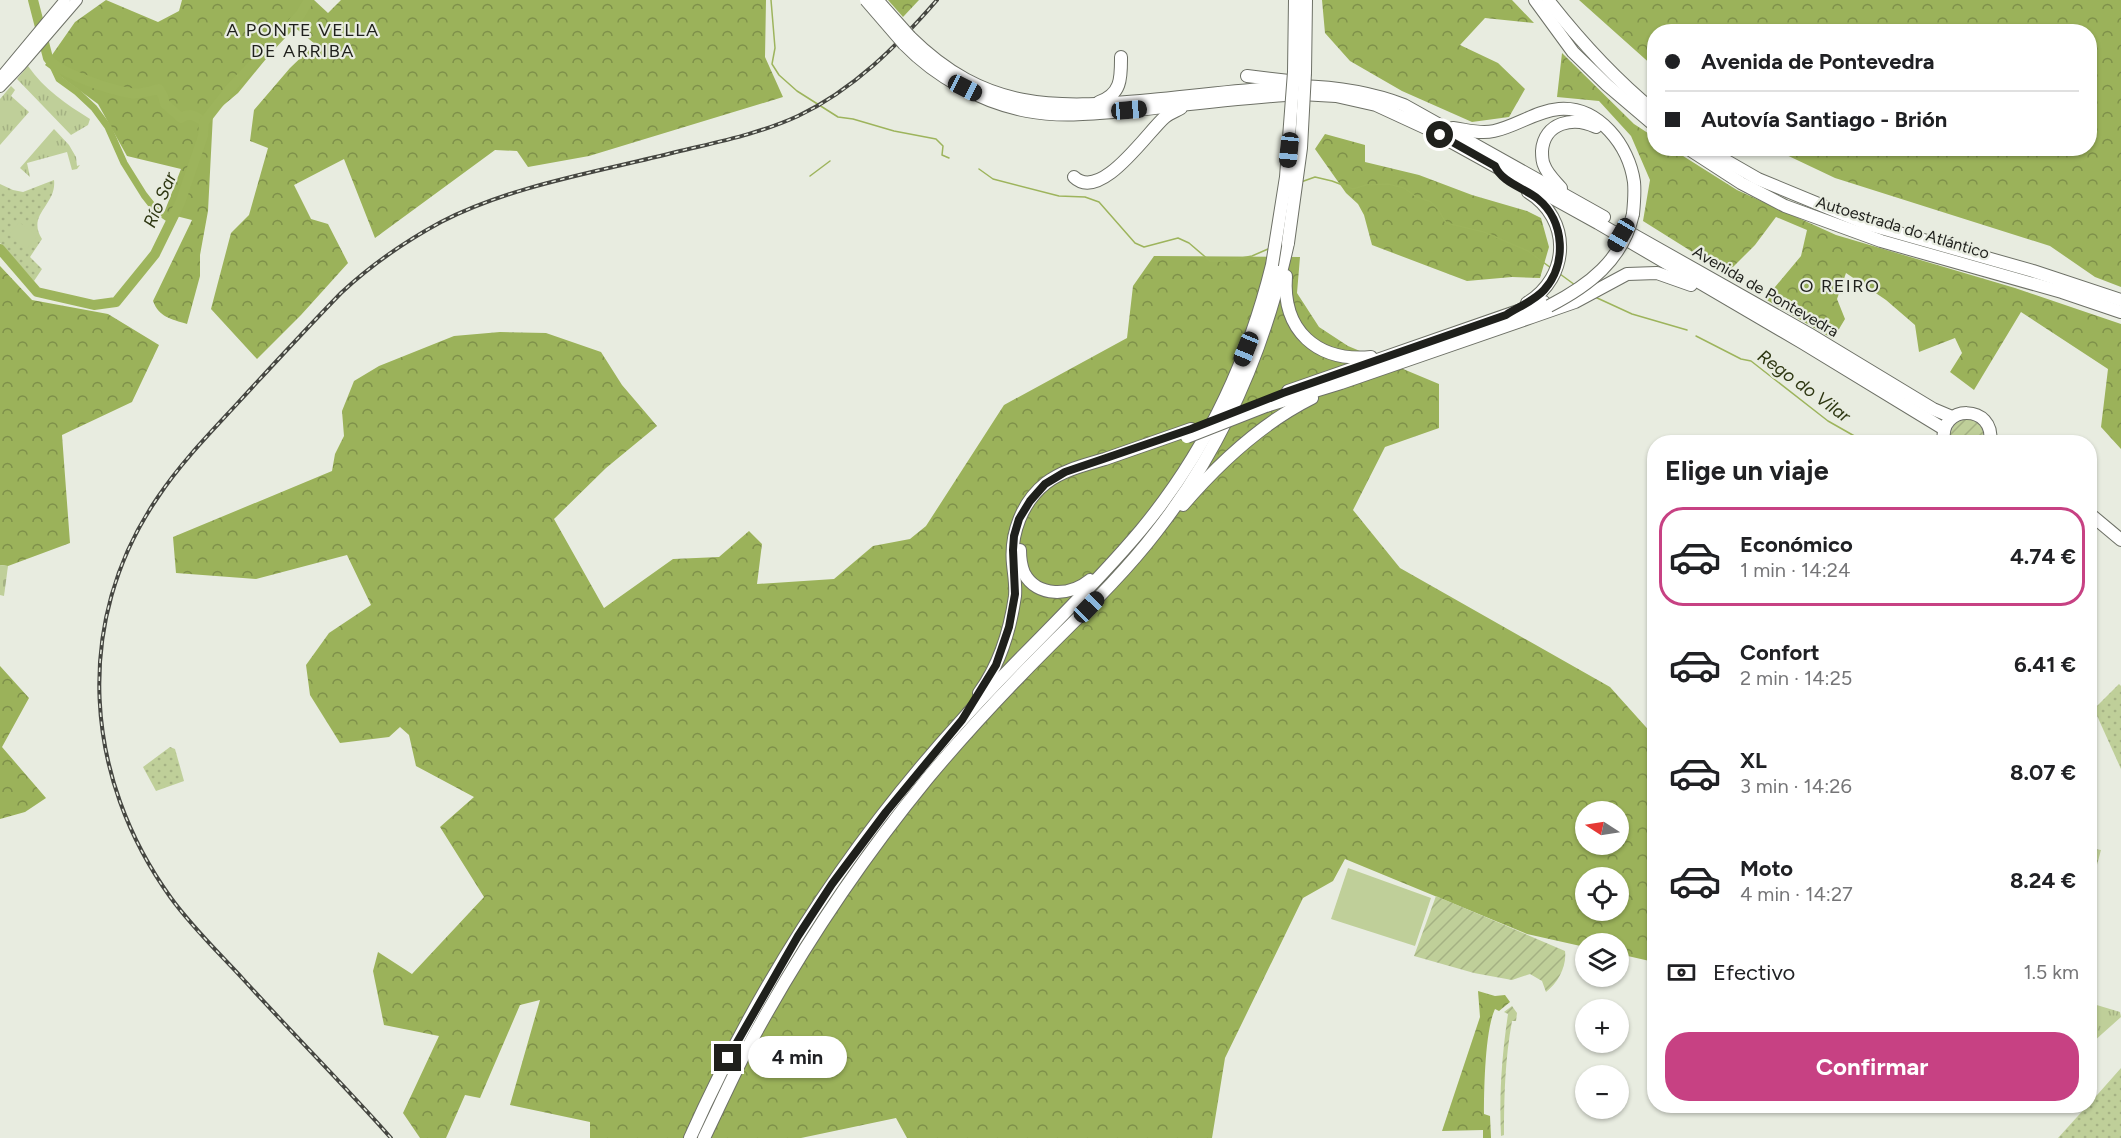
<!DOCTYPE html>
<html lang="es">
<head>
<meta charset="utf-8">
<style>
	body { margin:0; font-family:Figtree,sans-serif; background:#f6f6f6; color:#202124; height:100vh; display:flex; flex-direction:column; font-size:22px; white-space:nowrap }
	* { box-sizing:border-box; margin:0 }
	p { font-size:20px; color:#757577 }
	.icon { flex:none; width:33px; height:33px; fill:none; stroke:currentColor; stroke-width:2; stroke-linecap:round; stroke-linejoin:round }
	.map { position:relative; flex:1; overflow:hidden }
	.side { position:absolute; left:1647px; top:435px; width:450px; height:678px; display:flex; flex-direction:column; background:#fff; border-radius:24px; box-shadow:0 2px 4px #0004 }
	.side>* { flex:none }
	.banner { position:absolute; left:1647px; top:24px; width:450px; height:132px; border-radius:24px; box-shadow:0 2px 4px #0004; display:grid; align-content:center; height:132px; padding:0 18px; background:#fff }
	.needle { width:39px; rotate:282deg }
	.fabs { position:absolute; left:1575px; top:801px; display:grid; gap:12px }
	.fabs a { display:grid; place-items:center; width:54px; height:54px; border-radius:50%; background:#fff; box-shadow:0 2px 4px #0004; font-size:30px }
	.end { position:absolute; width:27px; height:27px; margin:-14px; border:8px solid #1f201c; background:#fff; box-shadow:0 0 0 3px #fff }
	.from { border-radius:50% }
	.bubble { position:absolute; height:42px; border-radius:21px; background:#fff; box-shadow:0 2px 4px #0004; font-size:20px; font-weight:700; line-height:42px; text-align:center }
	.car { position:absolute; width:18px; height:36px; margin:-18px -9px; border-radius:8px; box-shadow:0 0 4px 2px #0007; background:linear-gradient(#222 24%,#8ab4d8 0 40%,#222 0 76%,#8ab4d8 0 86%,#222 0) }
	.banner b { display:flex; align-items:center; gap:21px; height:57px; font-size:22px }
	.banner b+b { border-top:2px solid #e0e0e0 }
	.banner i { width:15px; height:15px; background:#202124 }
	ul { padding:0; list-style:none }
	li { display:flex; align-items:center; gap:18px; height:99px; margin:0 12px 9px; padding:0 6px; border:3px solid transparent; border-radius:24px }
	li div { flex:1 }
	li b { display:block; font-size:22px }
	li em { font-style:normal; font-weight:700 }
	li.active { border-color:#c74183 }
	li>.icon { width:54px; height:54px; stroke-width:1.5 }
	h2 { padding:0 18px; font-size:27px; line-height:72px }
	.pay { display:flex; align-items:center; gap:15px; height:66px; padding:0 18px; font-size:22px }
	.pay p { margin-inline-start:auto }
	.cta { display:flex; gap:12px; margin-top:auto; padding:12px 18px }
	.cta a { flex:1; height:69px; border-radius:24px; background:#c74183; color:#fff; font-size:24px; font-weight:700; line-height:69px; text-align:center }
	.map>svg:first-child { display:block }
	.grass { fill:url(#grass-tufts) }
	.forest { fill:url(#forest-crowns); fill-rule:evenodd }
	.cemetery { fill:url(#cemetery-stones) }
	.park { fill:url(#park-dots) }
	.garden { fill:url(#garden-furrows) }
	.pitch { fill:#bfcf99 }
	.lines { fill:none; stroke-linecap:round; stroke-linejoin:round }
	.stream { stroke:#9db45c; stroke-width:1.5 }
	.canal { stroke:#9db45c; stroke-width:7 }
	.river { stroke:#9db45c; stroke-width:10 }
	.primary-casing { stroke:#6d7066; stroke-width:12 }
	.highway-casing { stroke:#6d7066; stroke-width:14 }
	.primary { stroke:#fff; stroke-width:10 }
	.highway { stroke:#fff; stroke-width:12 }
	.rail-casing { stroke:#454641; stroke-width:4 }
	.rail { stroke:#e8ece0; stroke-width:1.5; stroke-dasharray:4.5; stroke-linecap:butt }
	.highway-bridge-casing { stroke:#6d7066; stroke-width:14; stroke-linecap:butt }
	.highway-bridge { stroke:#fff; stroke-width:12 }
	.route { stroke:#1f201c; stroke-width:8 }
	.labels { text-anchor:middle; stroke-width:4.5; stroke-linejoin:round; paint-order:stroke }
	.street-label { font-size:16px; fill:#1f201c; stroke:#e8ece0 }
	.neighbourhood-label { font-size:18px; letter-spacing:1.5px; fill:#1f201c; stroke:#e8ece0 }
	.water-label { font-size:18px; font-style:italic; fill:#2e3712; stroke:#e8ece0 }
</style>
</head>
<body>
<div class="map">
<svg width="2121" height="1138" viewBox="0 0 2121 1138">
	<defs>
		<pattern id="grass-tufts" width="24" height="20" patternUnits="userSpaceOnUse" patternTransform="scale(1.5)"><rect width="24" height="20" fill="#bfcf99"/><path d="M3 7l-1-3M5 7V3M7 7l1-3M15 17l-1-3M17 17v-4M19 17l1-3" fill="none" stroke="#a4b183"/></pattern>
		<pattern id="forest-crowns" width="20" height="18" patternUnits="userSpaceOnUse" patternTransform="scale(1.5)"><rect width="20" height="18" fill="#9bb25a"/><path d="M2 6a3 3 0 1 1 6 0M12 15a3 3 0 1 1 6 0" fill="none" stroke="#7e904a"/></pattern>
		<pattern id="cemetery-stones" width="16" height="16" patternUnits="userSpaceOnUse" patternTransform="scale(1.5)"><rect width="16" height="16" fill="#bfcf99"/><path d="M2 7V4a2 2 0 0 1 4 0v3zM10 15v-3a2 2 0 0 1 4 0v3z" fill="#a4b183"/></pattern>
		<pattern id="park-dots" width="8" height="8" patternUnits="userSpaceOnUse" patternTransform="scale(1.5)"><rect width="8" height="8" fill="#bfcf99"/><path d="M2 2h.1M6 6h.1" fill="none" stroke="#a4b183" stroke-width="1.8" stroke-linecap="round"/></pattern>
		<pattern id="garden-furrows" width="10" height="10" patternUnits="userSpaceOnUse" patternTransform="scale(1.5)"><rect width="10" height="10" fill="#bfcf99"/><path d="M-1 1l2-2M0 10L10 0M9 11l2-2" fill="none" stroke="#a4b183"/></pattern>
	</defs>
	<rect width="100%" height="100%" fill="#e8ece0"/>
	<g class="grass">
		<path d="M28,66C44,89 66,104 90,119L88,125L71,135L17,79Z"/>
		<polygon points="11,86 15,90 11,96 29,112 0,145 0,99"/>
		<polygon points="54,129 69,145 76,157 77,166 80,165 77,169 72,170 67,152 27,163 30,177 20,168"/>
		<polygon points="2090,1003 2120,1012 2121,1017 2093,1042 2090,1041"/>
	</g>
	<g class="forest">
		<path d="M106,0L158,22L179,11L182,0H314L328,13L341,0H766L765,57L783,97L589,156L528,167L517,151L495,150L375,238L344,159L294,185L311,219L328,224L348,263L301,315L257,359L211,309L231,233L249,215L268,148L250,141L254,110L290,68L315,44L293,26L238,93L213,114L208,211L200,255V276L187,324C171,319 159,317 153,301L192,220L164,213L181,169L127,156L98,104L45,65L75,22Z"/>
		<polygon points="888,0 919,0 903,17"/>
		<polygon points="1322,0 1512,0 1534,23 1485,18 1460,45 1498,63 1525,89 1509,117 1472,122 1402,91 1350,61 1325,33"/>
		<polygon points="1579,0 2121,0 2121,287 2095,277 2050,246 1835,178 1774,149 2090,148 2090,32 1654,32 1654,67"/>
		<polygon points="1562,53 1634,124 1654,137 1654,148 1672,149 1737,190 1836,235 2015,288 2121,324 2121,449 2101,427 2108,369 2021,312 1974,390 1950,372 1962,353 1955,338 1919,352 1915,325 1886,300 1846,273 1837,299 1845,319 1833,339 1765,299 1801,256 1807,230 1776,217 1755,245 1728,272 1718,268 1643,221 1650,180 1631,136 1599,101 1557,97"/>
		<polygon points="1325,134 1365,145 1365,162 1419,175 1472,195 1527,211 1541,218 1549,247 1540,278 1512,277 1467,281 1372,245 1364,215 1358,204 1346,193 1315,149"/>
		<path d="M1154,256L1300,257L1297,293L1319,327L1348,346L1439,384V428L1385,447L1353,510L1400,568L1610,687L1654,736V962L1619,954L1618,944H1586L1585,947L1527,934L1345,859L1333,881L1303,898L1225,1058L1212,1138H907L896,1118L801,1138H590V1122L510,1105L540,1000L520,1005L480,1098L465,1095L446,1138H420L403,1113L439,1036L384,1025L373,971L378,952L412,974L484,897L440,827L474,797L416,766L409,735L400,727L389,737L340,743L310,695L306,665L329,633L371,605L347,555L256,579L176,573L173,537L332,471L335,454L344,436L342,411L354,381L379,366L454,336L500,332L546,333L601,352L622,385L657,426L606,468L554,519L604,608L673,559L719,557L749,531L762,544L757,584L834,579L873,546L910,539L926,526L1004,405L1127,338L1133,286ZM1586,812H1618V844H1586ZM1586,878H1618V910H1586Z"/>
		<polygon points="0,266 32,300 108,314 159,345 132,402 62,435 70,543 8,566 0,565"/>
		<polygon points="0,666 29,698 2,747 46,798 25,812 0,819"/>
		<path d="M1478,991L1495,996L1505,995L1510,1002L1499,1011L1495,1009C1485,1030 1484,1089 1484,1114L1490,1116L1491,1138H1483V1130L1442,1131L1480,1017Z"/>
	</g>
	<polygon class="cemetery" points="0,565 8,566 4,596 0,595"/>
	<g class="park">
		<path d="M54,180C57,205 26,214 42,239L30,257L42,269L34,281L0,243V184L13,190L23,192Z"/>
		<polygon points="2119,684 2121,686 2121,769 2094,709"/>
		<polygon points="170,747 175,749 184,781 156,791 143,767"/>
		<polygon points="2090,848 2101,850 2097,865 2090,864"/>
		<polygon points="2121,1068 2121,1138 2058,1138 2087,1106 2090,1106 2090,1103"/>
	</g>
	<g class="garden">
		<path d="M1968,418C1980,423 1986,429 1982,442H1952L1950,434L1955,423Z"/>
		<path d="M1436,896L1565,951C1567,966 1558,983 1546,992L1542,981L1530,974L1512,980L1474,973L1414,956Z"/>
		<path d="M1512,1006L1517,1013L1516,1021H1512C1505,1059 1504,1097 1504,1135L1501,1136C1499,1094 1502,1055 1508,1014L1504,1012Z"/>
	</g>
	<g class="pitch">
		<polygon points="19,222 37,236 27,249 9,235"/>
		<polygon points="1348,868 1431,898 1415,946 1331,919"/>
	</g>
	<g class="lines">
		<g class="stream">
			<polyline points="771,0 775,48 772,64 779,75 797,91 838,117 853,119 894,131 936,139 943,146 942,155 949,158"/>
			<polyline points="979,169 993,179 1059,196 1085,197 1099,202 1135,243 1144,247 1178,238 1189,243 1210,261 1226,261 1252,256 1268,249"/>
			<polyline points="810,176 830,161"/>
			<polyline points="1301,182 1315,177 1332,181 1353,189 1366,185 1388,184 1404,188 1415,196 1431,202 1438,209 1446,223 1484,232 1528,251 1551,268"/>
			<polyline points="1560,274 1575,285"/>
			<polyline points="1595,297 1632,314 1687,330"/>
			<polyline points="1696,336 1741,359 1751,361 1828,421 1865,442"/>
		</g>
		<polyline class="canal" points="52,64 59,79 77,92 94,108 108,127 124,163 144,195 155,209 171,220"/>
		<g class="river">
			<path d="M33,0L48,58C58,73 111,90 130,93C139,95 150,91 159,89L163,96L165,104L181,118C190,112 196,116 204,122"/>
			<polyline points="0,249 37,292 94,305 116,302 155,254 180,203 203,136 204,122 229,90 300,15 309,0"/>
		</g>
		<g class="primary-casing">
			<g id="primary">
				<polyline points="0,78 65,0"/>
				<polyline points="0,87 21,65 77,0"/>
			</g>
		</g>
		<g class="highway-casing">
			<g id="highway">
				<polyline points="1535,0 1573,52 1607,85 1654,125"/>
				<path d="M1548,0C1580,41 1614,78 1654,111"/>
				<path d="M910,37C985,111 1053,109 1151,100C1201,95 1250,89 1300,86C1337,87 1370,92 1404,105L1604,217"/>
				<path d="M904,44C936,77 981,102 1027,111C1063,118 1100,113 1137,110C1191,104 1246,97 1301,94L1336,96L1376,105L1428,129L1598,223L1803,343L1944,429"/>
				<polyline points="1294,72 1295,0"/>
				<polyline points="1305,73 1306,0"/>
				<polyline points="1247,76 1289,81"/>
				<path d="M1099,102C1122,94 1121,77 1121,57"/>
				<path d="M1453,128C1468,130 1480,134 1494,131C1517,126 1536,111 1559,109C1599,106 1629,146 1634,182C1635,193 1634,204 1633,214"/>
				<polyline points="1687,148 1741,183 1785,206 1881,241 2062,292 2121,312"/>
				<polyline points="1704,148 1758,179 1867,224 2033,271 2121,300"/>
				<path d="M1074,177C1101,203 1148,131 1165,117C1170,113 1176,111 1181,108"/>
				<path d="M1561,188C1555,181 1547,174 1544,165C1542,161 1542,156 1542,151C1544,122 1574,116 1596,127"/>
				<polyline points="1632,234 1809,334 1933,409 1952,417"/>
				<path d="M1286,276C1282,331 1317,362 1371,357"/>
				<path d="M1527,303C1570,277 1572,219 1528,192"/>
				<polyline points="1288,391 1544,302"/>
				<polyline points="1266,406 1341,383 1532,317 1575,302 1627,274 1657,273 1691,285"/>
				<path d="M1944,442C1938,403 1996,404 1990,442"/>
				<path d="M1183,505C1219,463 1262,423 1312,398"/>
				<polyline points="2090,514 2121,540"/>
				<path d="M1020,550C1020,558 1021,566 1024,573C1037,598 1071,596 1090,580"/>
				<path d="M979,693C1000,664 1010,631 1015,596C1016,585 1014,575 1013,564C1010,534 1022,502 1046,483C1063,470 1085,465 1105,459C1133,449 1162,439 1191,429"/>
				<path d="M690,1138C758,986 850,843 962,720C1020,655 1085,597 1141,530C1205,453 1248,362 1272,265"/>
				<path d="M704,1138C719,1107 733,1076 749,1045C800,951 859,862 927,779C957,743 989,708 1022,674C1067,627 1116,584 1156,532C1223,447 1265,348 1288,243"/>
			</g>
		</g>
		<use href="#primary" class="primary"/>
		<use href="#highway" class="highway"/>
		<g class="rail-casing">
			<path id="rail" d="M391,1138C343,1084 292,1033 243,979C219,953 192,927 171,898C84,778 72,622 158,497C180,464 208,435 235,406C270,368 305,330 341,293C371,265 404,242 441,222C513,185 598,172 676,152C717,142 759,134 798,116C853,90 897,46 937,0"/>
		</g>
		<use href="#rail" class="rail"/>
		<g class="highway-bridge-casing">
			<g id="highway-bridge">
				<polyline points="866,0 904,44"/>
				<polyline points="877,0 910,37"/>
				<polyline points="1288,243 1301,148 1305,73"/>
				<polyline points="1272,265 1286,177 1294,72"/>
				<path d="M1549,306C1588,286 1623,260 1633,214"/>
				<polyline points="1187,437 1266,406"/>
			</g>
		</g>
		<use href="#highway-bridge" class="highway-bridge"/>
	</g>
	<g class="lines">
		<path class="route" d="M728,1058L798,936L832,884L886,812L962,720L996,665L1009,627L1015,594L1013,550L1014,536L1019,519L1030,501L1045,484L1065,472L1191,429L1283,393L1506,315C1518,307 1534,301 1544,290C1567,265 1565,221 1538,199C1525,188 1502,183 1495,166L1440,135"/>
	</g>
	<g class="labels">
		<g class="street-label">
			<text transform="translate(1903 227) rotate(17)" y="6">Autoestrada do Atlántico</text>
			<text transform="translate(1766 291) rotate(30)" y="6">Avenida de Pontevedra</text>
		</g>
		<g class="neighbourhood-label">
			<text x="303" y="36">A PONTE VELLA<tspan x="303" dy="21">DE ARRIBA</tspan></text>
			<text x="1840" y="292">O REIRO</text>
		</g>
		<g class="water-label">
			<text transform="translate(160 200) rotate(-67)" y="6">Río Sar</text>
			<text transform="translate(1804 386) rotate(36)" y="6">Rego do Vilar</text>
		</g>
	</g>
</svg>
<div class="fabs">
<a><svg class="needle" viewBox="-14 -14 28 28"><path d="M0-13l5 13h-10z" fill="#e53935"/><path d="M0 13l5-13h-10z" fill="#757577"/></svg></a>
<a><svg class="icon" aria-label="locate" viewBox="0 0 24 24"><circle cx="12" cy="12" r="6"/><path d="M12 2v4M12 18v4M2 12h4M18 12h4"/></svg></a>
<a><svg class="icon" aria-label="layers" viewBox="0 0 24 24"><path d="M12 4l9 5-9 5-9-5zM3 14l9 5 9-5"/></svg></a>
<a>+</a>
<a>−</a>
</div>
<i class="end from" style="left:1440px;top:135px"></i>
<i class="end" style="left:728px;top:1058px"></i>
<div class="bubble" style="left:748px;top:1036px;width:99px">4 min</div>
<i class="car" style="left:965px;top:88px;rotate:117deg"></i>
<i class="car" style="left:1129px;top:110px;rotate:85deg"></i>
<i class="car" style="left:1289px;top:150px;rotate:186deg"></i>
<i class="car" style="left:1621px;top:235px;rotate:210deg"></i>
<i class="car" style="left:1246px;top:349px;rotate:202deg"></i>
<i class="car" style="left:1089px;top:607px;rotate:44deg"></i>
<div class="banner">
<b><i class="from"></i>Avenida de Pontevedra</b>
<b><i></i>Autovía Santiago - Brión</b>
</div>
<section class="side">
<h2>Elige un viaje</h2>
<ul>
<li class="active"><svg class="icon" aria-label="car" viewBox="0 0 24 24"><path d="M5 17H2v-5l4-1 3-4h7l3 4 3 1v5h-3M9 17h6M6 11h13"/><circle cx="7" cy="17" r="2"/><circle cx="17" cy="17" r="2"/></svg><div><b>Económico</b><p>1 min · 14:24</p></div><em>4.74 €</em></li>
<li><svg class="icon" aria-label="car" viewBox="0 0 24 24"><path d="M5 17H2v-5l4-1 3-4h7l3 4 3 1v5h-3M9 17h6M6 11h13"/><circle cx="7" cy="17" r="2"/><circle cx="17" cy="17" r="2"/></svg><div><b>Confort</b><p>2 min · 14:25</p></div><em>6.41 €</em></li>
<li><svg class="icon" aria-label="car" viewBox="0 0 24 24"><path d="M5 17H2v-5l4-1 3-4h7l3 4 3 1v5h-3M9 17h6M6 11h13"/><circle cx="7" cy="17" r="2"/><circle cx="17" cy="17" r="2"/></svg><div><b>XL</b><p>3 min · 14:26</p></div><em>8.07 €</em></li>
<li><svg class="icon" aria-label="car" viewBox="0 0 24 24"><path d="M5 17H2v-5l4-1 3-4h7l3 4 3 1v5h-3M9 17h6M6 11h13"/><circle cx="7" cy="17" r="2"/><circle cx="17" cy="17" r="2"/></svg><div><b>Moto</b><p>4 min · 14:27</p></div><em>8.24 €</em></li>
</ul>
<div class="pay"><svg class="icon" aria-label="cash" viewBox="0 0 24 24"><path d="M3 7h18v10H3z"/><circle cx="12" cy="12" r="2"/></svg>Efectivo<p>1.5 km</p></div>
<div class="cta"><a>Confirmar</a></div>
</section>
</div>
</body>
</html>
